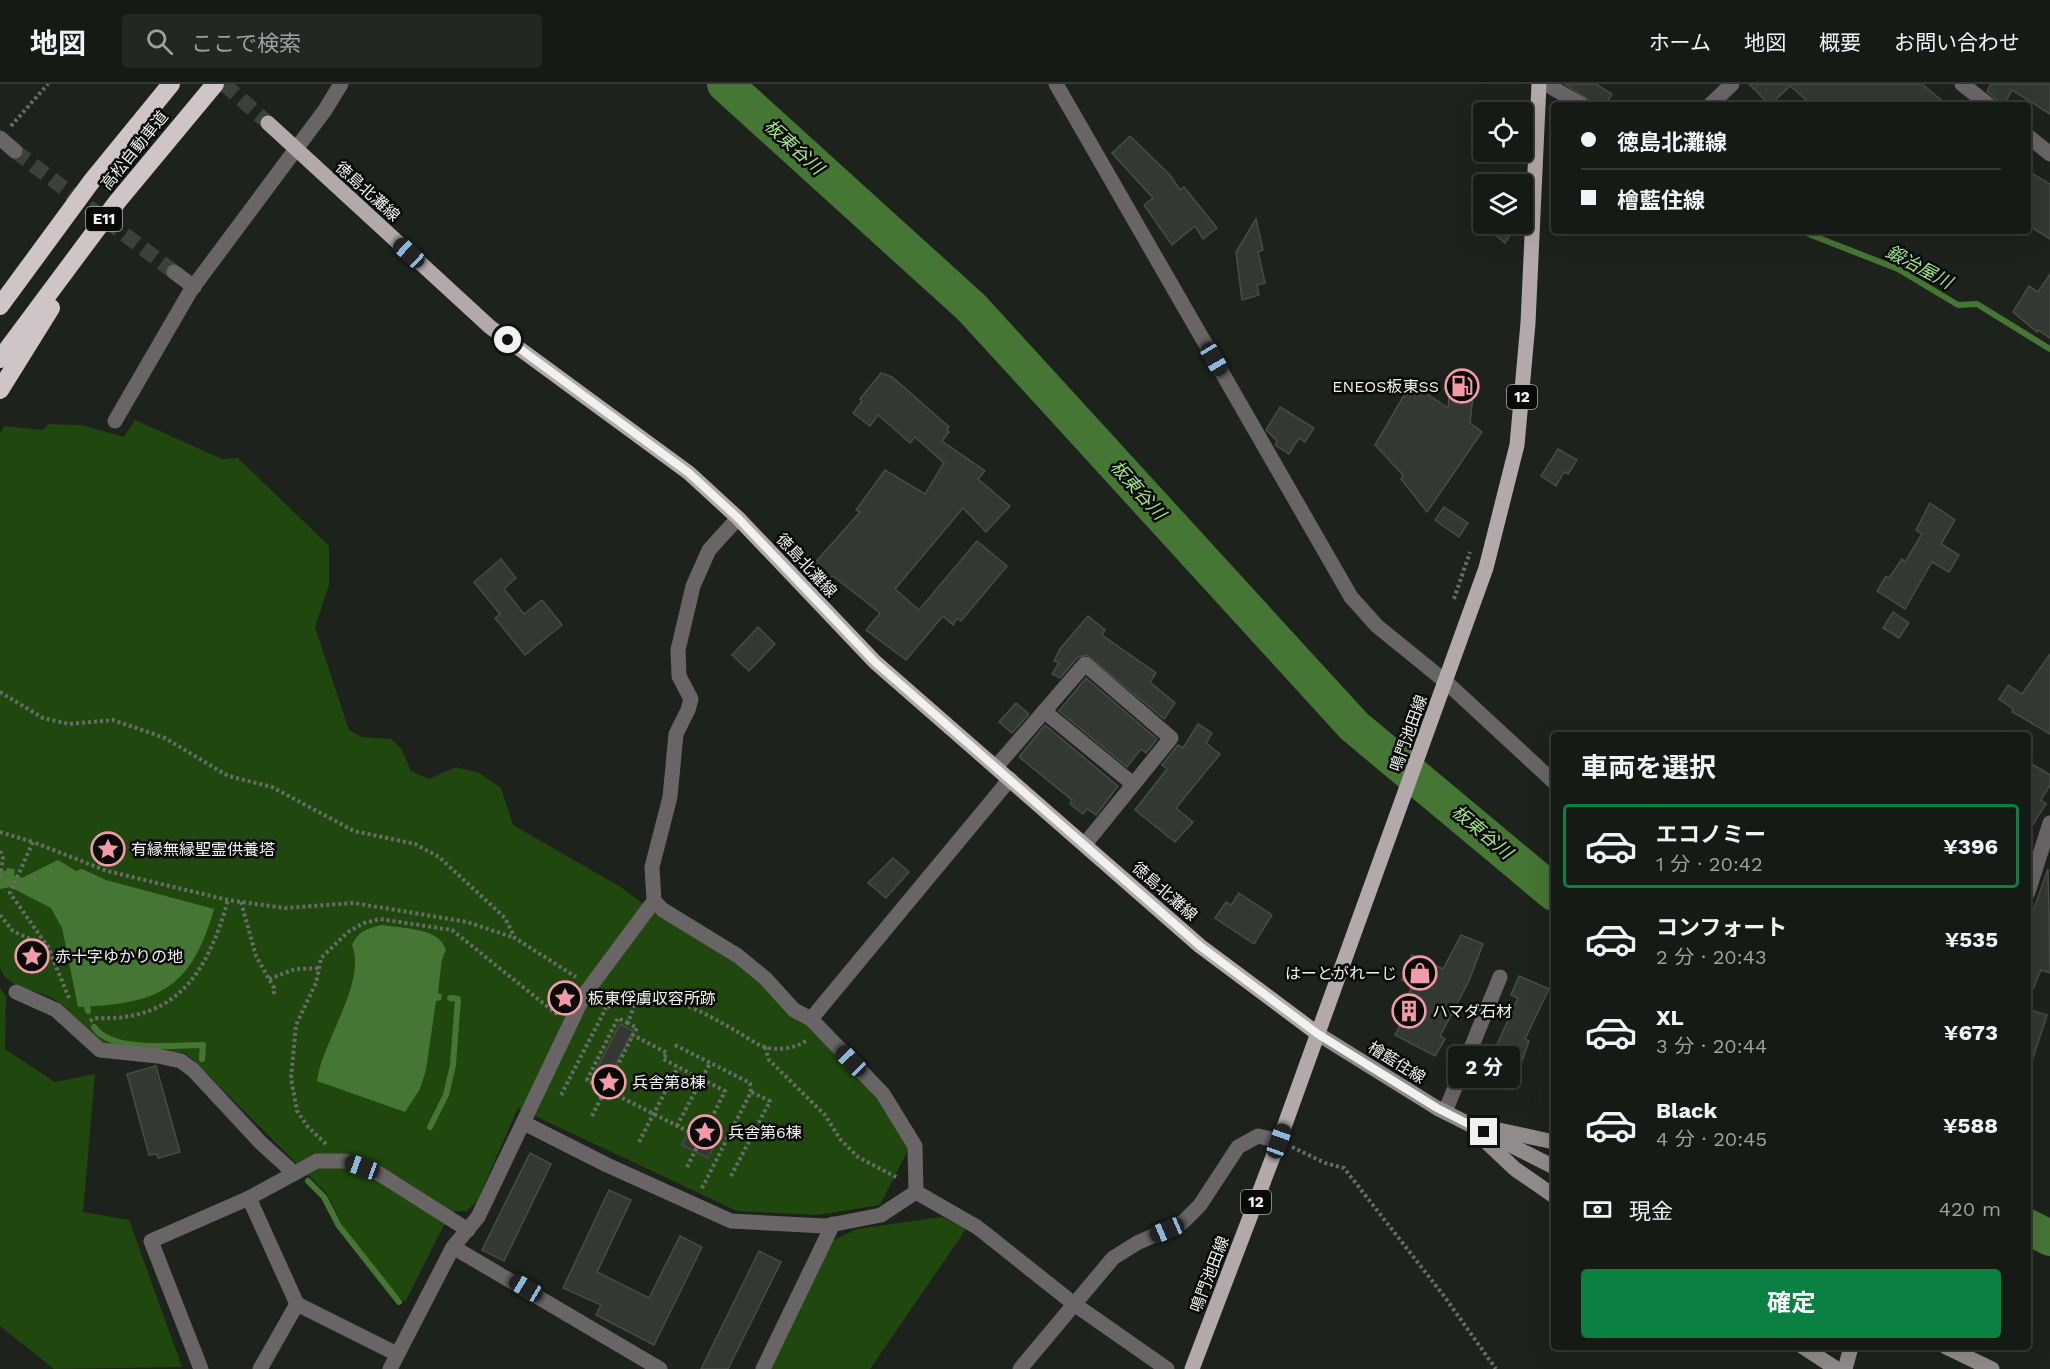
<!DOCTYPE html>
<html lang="ja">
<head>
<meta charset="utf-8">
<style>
	body { margin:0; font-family:"Work Sans","Noto Sans JP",sans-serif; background:#232722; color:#f1f3f6; height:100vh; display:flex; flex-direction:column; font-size:22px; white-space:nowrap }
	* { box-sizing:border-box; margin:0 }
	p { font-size:20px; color:#9ea1a0 }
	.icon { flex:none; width:33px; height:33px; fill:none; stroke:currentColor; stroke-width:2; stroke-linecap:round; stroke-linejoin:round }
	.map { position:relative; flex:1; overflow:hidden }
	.sheet { position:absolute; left:1551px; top:648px; width:480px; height:618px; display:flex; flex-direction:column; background:#161a15; border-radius:6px; box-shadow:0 6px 24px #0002,0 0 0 2px #353834 }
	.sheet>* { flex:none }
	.guide { position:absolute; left:1551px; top:18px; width:480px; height:132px; border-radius:6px; box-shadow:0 6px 24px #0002,0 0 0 2px #353834; display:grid; align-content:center; height:132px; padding:0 30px; background:#161a15 }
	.buttons { position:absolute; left:1473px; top:18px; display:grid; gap:12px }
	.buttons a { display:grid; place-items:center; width:60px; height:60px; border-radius:6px; background:#161a15; box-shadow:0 6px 24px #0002,0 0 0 2px #353834; font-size:30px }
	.end { position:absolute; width:27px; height:27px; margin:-14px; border:8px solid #eff2ee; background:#111; box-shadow:0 0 0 3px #111 }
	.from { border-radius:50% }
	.bubble { position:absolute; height:42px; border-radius:6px; background:#161a15; box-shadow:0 6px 24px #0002,0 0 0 2px #353834; font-size:20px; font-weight:700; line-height:42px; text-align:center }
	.car { position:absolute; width:18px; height:36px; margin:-18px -9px; border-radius:8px; box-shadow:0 0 4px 2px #0007; background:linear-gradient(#222 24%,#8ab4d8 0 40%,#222 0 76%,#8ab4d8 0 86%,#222 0) }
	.guide b { display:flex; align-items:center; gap:21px; height:57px; font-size:22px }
	.guide b+b { border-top:2px solid #353834 }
	.guide i { width:15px; height:15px; background:#f1f3f6 }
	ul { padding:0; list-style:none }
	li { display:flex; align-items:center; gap:18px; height:84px; margin:0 12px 9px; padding:0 18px; border:3px solid transparent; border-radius:6px }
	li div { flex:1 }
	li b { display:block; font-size:22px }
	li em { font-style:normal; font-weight:700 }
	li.current { border-color:#0b8043 }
	li>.icon { width:54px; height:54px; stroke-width:1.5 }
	h2 { padding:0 30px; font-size:27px; line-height:72px }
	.pay { display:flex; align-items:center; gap:15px; height:66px; padding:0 30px; font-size:22px }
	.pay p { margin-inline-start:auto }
	.primary-button { display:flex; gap:12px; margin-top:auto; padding:12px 30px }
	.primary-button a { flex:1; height:69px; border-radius:6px; background:#0b8043; color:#fff; font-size:24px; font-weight:700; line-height:69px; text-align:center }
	header { display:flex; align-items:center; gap:36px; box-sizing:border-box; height:84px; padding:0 30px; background:#161a15; border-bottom:2px solid #353834 }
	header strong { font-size:28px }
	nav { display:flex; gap:33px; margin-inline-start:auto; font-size:21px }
	.search { width:420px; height:54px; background:#232722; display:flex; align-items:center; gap:15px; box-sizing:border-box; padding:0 21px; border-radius:6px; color:#9ea1a0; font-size:22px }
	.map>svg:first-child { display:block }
	.green { fill:#20470e }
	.water { fill:#467633 }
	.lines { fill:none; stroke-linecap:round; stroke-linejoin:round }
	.stream { stroke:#467633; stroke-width:6 }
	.river { stroke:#467633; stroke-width:36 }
	.building { fill:#333832; stroke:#474c45; stroke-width:1.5 }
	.street-tunnel { stroke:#3c413c; stroke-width:15; stroke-dasharray:15 8; stroke-linecap:butt }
	.primary-tunnel { stroke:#3c413c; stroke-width:15; stroke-dasharray:15 8; stroke-linecap:butt }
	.path { stroke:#686c67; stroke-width:4; stroke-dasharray:3 3; stroke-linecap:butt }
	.street { stroke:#696465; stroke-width:15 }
	.secondary { stroke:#928b8c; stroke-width:15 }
	.primary { stroke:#b3a9aa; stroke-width:15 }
	.highway { stroke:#d0c5c6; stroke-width:18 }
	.route { stroke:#eff2ee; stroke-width:8 }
	.labels { text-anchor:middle; stroke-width:5; stroke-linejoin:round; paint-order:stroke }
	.shield { fill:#090a08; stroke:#aaaca9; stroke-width:1.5 }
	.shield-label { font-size:15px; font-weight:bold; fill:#eff2ee }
	.street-label { font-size:16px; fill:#eff2ee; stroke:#090a08 }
	.poi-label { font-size:16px; fill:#eff2ee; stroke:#090a08; text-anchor:start }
	.water-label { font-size:18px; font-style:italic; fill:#a0e487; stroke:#090a08 }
</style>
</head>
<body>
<header>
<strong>地図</strong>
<div class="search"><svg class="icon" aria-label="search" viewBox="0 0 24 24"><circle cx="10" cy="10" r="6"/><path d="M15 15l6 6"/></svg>ここで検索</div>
<nav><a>ホーム</a><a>地図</a><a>概要</a><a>お問い合わせ</a></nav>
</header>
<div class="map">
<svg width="2050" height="1285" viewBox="0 0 2050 1285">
	<rect width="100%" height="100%" fill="#1d221c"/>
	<g class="green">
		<path d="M135,336L222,375L238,374L329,462V501L315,543L349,646L362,653L391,655L401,664L411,687L429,695L456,683L479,689L501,704L513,741L619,802L661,833L734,879L762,901L791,933L810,943L891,1030L909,1064L880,1121L817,1131L737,1127L518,1024L477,1117L467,1127H454L443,1143L405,1218L395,1211L346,1148L327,1110L190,973L184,969C161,967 128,967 106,961C85,954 74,931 58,918C42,905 8,907 0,884V349L4,342L43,346L49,340L81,341L124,353Z"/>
		<polygon points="0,904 6,912 5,965 55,998 95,990 83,1128 129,1136 182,1283 54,1285 0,1242"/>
		<polygon points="942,1133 966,1145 870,1285 769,1285 832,1157 857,1145"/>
	</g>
	<g class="water">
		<path d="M58,776L76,787L82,785L106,796L214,825C191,906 158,920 78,923L62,844L51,824L10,803L0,805V787H6L7,784L15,785L14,791L22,794Z"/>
		<path d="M382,841C404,845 439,843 446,866L442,875L438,909L442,911L441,916L436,917L426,986L420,1005L405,1028L317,997C322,957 367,899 352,861C358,847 368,844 382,841Z"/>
	</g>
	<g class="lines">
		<g class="stream">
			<polyline points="1801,147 1898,185 1958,221 1977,220 2050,265"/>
			<polyline points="87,923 88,927"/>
			<path d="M94,943C111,969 174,961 203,961L202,975"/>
			<polyline points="430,1043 446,1011 453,981 458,915 450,914"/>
			<polyline points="308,1097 324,1113 339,1142 399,1218"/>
		</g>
		<g class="river">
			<polyline points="725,0 972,224 1354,642 1554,809"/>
			<polyline points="2028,1143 2050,1154"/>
		</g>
	</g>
	<g class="building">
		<polygon points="1565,0 1596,0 1612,10 1605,21 1596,21"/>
		<polygon points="1749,0 1922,0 1947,21 1812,21 1790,2 1770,21"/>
		<polygon points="1991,0 2050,0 2050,30 2012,6 2004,21 1999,21 1995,14 1987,7"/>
		<polygon points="1130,52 1170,91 1180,106 1184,103 1217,144 1203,155 1195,142 1172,161 1144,121 1153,114 1112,69"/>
		<polygon points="2028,87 2050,100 2050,155 2028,141"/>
		<polygon points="1256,135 1263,166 1258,168 1265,199 1257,201 1259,211 1242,216 1236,168"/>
		<polygon points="1482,140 1518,140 1505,159"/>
		<polygon points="2050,190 2050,254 2038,246 2037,248 2013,228 2029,202 2038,208"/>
		<polygon points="881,289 892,293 949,343 947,346 949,348 942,357 985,387 978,395 1010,422 986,448 963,424 895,505 919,526 977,457 1007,482 961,537 957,534 953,541 943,532 906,576 866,546 880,529 833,492 830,495 813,481 860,428 856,426 885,386 925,410 944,379 915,353 910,359 878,331 870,342 853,329 862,317 860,315"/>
		<polygon points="1468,289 1475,294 1470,339 1482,348 1427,428 1401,395 1403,391 1375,361 1411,299 1448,324 1451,291"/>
		<polygon points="1280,323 1314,344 1305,358 1299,354 1289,370 1275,361 1277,357 1266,346"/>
		<polygon points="1558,365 1577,376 1568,390 1564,388 1556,402 1541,392"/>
		<polygon points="1930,419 1955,436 1941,460 1959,471 1949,488 1932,478 1905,525 1877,507 1886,492 1889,494 1902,475 1905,478 1922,450 1916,446"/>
		<polygon points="1444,423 1468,439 1459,453 1435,436"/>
		<polygon points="501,475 516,494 504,505 524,530 542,516 562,541 525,571 495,534 500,530 474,498"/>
		<polygon points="1893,528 1909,539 1899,554 1883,544"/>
		<polygon points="1088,532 1105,546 1102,551 1156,589 1150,598 1175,619 1164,635 1087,571 1078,573 1060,594 1052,590 1059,579 1054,577 1060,565"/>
		<polygon points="758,543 775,560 749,587 732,571"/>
		<polygon points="2050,570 2050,650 2012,628 2013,625 1999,615 2008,601 2022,610"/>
		<polygon points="1086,594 1157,655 1146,669 1141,665 1127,683 1059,627"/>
		<polygon points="1016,619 1029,630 1012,649 999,638"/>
		<polygon points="1198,640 1212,649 1206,659 1220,670 1176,724 1193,738 1175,758 1135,726 1167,685 1162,681 1178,661 1183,664"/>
		<polygon points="1045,641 1118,702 1096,731 1087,725 1083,730 1070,720 1072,716 1019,673"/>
		<polygon points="2034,681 2050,691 2050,701 2041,716 2046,720 2028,748 2028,690"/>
		<polygon points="893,774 909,788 886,814 868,799"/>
		<polygon points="2048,785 2050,889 2041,886 2028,917 2028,850 2032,839 2029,838"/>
		<polygon points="1239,809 1272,831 1254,860 1215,834 1226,818 1231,821"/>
		<polygon points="1461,851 1483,860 1469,897 1440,952 1445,955 1435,972 1395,951 1402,937 1396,933 1413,901 1402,896 1412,871 1443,885"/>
		<polygon points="1519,892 1549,905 1525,955 1529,957 1512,1006 1487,994 1499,967 1495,965 1518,914 1511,911"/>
		<polygon points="2028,925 2047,931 2031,980 2028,980"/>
		<polygon points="620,940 633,947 606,999 593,992"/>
		<polygon points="156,982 180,1068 158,1074 157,1070 149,1071 127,990"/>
		<polygon points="696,1034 722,1047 708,1074 682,1061"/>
		<polygon points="530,1069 551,1080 504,1177 482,1166"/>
		<polygon points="609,1106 631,1116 597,1188 649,1214 680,1152 702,1163 654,1261 596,1231 601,1221 563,1204"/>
		<polygon points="759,1167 781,1178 728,1285 701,1285"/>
	</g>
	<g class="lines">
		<polyline class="street-tunnel" points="15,67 174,188"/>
		<polyline class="primary-tunnel" points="224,0 268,39"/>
		<g class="path">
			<polyline points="11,42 48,0"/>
			<polyline points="1454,515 1470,468"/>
			<polyline points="0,608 43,634 69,640 113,636 165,654 228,692 272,703 354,747 415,760 439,773 505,834 515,854 576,893"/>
			<polyline points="0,748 33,758"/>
			<polyline points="0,767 3,774 0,793"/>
			<polyline points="241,818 256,872 274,904 274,910"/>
			<polyline points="0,831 13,847 47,863"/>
			<polyline points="269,895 295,885 319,884"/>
			<polyline points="69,914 48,863 10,809 33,758 107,787 228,816 285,824 354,819 467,838 515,854"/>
			<polyline points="636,915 628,939 637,944 633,951 667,969 663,975 699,994"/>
			<path d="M597,919L606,924C652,898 696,924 736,947C745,952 755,960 765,963C777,967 799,964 808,955"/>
			<path d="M90,937L95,934C178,938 208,887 228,816"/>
			<polyline points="628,939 618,934 587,996 701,1054"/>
			<polyline points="675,961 750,999 751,1008 701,1106"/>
			<polyline points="765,963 769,976 825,1031 840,1055 858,1073 898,1094"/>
			<polyline points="561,1011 606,924"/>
			<polyline points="592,1032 633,951"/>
			<polyline points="677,1042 710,979"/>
			<polyline points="639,1058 678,983"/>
			<polyline points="326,1060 308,1043 297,1027 291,994 296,941 316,899 321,874 348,848 364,839 380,835 452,846 558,931"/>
			<polyline points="1292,1063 1325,1079 1344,1084 1444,1212 1496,1285"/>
			<polyline points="687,1083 725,1007 704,996"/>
			<polyline points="731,1092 770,1017 751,1008"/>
		</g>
		<g class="street">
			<polyline points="1056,0 1351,513 1377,542 1446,598 1554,698"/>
			<polyline points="1546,0 1582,21"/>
			<polyline points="1962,0 1989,21"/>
			<polyline points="1710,21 1732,0"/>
			<polyline points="2028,52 2050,70"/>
			<polyline points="0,54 15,67"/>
			<polyline points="174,188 194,203"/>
			<polyline points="115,337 191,206 325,26 341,0"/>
			<polyline points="1044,627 1133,700"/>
			<polyline points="996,683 1085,580 1171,654 1085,760"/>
			<polyline points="2028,808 2050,739"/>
			<polyline points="16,908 56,926 100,966 158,972 181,977 193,986 261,1059 294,1089"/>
			<polyline points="811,935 1010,695"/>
			<polyline points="1445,1028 1500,893"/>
			<polyline points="524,1039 607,1081 731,1137 825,1142 881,1131 916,1108 915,1062 883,1010 811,935 794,926 766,895 738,872 663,826 654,817 652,783 670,713 676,650 688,626 691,615 679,592 678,566 693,502 709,466 738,434"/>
			<polyline points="916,1108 977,1143 1074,1220 1167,1285"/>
			<polyline points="249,1114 317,1077 346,1077 378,1089 468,1146"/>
			<polyline points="453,1163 660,1285"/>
			<polyline points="201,1285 151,1157 249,1114 297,1220"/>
			<polyline points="260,1285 297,1220 397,1270"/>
			<polyline points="390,1285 453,1163 478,1133 584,911 654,817"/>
			<polyline points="763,1285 833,1140"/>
			<polyline points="1020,1285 1113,1174 1137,1159 1182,1139 1200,1121 1238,1063 1258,1052 1279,1057"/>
		</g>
		<g class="secondary">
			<polyline points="1318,950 1437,1024 1554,1083"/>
			<polyline points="1485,1043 1554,1058"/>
			<polyline points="1480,1052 1515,1085 1554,1112"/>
			<polyline points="1803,1263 1837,1285"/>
			<polyline points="1946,1263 1992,1285"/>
			<polyline points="1845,1285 1851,1263"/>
		</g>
		<g class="primary">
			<polyline points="268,39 490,243 689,389 738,434 875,578 1200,862 1318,950"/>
			<polyline points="1192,1285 1279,1057 1486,484 1517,361 1528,239 1539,0"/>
		</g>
		<g class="highway">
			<polyline points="0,222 91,98 171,0"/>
			<polyline points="0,275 117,118 215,0"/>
			<polyline points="0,306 51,224"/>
		</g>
	</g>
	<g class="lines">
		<polyline class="route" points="508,256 689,389 738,434 875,578 1200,862 1318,950 1437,1024 1484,1048"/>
	</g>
	<defs>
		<g id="fuel-ring" transform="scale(1.725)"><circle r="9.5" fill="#090a08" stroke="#f39aa9" stroke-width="1.5"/><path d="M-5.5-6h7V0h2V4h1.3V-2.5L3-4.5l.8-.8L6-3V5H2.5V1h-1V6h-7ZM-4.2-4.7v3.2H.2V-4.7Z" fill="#f39aa9"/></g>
		<g id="sight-ring" transform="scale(1.725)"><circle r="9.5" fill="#090a08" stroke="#f39aa9" stroke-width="1.5"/><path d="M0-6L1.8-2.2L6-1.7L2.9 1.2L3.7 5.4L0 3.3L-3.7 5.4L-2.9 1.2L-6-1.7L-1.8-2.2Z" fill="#f39aa9"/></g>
		<g id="shop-ring" transform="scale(1.725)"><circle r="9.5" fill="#090a08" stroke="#f39aa9" stroke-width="1.5"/><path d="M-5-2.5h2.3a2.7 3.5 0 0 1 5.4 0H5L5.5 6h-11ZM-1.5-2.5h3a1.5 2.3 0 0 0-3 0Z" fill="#f39aa9"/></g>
		<g id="building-ring" transform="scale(1.725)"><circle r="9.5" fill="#090a08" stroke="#f39aa9" stroke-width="1.5"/><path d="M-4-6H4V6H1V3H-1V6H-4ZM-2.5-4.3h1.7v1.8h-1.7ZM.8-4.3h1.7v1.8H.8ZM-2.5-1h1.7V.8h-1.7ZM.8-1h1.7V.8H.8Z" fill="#f39aa9"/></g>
	</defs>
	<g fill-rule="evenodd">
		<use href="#fuel-ring" x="1462" y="302"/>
		<use href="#sight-ring" x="108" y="765"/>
		<use href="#sight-ring" x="32" y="872"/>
		<use href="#shop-ring" x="1420" y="889"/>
		<use href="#sight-ring" x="565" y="914"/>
		<use href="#building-ring" x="1409" y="927"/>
		<use href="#sight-ring" x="609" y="998"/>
		<use href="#sight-ring" x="705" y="1048"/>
	</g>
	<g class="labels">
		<g class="shield">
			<rect x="86" y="123" width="36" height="24" rx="4.5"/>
			<rect x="1507" y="301" width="30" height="24" rx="4.5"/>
			<rect x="1241" y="1106" width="30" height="24" rx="4.5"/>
		</g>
		<g class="shield-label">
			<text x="104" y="140">E11</text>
			<text x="1522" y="318">12</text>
			<text x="1256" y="1123">12</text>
		</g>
		<g class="street-label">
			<text transform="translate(134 66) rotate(-51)" y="6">高松自動車道</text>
			<text transform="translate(368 107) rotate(42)" y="6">徳島北灘線</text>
			<text transform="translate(807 481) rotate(47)" y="6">徳島北灘線</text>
			<text transform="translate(1408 649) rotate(-70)" y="6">鳴門池田線</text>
			<text transform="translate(1165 807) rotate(41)" y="6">徳島北灘線</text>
			<text transform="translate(1397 978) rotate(32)" y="6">檜藍住線</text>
			<text transform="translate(1209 1190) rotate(-69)" y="6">鳴門池田線</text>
		</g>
		<g class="poi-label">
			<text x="1439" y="308" text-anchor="end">ENEOS板東SS</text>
			<text x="131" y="771">有縁無縁聖霊供養塔</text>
			<text x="55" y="878">赤十字ゆかりの地</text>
			<text x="1397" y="895" text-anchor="end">はーとがれーじ</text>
			<text x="588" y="920">板東俘虜収容所跡</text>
			<text x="1432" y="933">ハマダ石材</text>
			<text x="632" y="1004">兵舎第8棟</text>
			<text x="728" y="1054">兵舎第6棟</text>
		</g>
		<g class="water-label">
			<text transform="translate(794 63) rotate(42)" y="6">板東谷川</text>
			<text transform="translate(1919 183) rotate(28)" y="6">鍛冶屋川</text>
			<text transform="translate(1138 406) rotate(48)" y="6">板東谷川</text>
			<text transform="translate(1482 748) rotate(40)" y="6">板東谷川</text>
		</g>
	</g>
</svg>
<div class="buttons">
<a><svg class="icon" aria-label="locate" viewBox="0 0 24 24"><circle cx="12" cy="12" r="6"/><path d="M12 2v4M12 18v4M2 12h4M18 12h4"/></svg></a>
<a><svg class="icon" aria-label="layers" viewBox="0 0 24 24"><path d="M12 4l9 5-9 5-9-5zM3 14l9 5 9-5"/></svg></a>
</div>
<i class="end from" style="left:508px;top:256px"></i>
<i class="end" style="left:1484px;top:1048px"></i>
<div class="bubble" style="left:1448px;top:962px;width:72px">2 分</div>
<i class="car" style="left:409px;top:169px;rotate:313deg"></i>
<i class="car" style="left:1214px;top:275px;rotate:150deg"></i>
<i class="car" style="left:851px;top:977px;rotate:316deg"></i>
<i class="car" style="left:1279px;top:1057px;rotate:20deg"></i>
<i class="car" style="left:362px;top:1083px;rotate:290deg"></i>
<i class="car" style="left:1167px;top:1146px;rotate:247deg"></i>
<i class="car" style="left:526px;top:1204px;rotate:301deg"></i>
<div class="guide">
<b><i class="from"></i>徳島北灘線</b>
<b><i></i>檜藍住線</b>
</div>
<section class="sheet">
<h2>車両を選択</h2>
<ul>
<li class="current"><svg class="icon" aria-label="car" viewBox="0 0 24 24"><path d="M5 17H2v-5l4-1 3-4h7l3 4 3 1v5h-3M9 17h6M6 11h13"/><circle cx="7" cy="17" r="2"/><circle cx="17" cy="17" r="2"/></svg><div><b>エコノミー</b><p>1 分 · 20:42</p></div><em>¥396</em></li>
<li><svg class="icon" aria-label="car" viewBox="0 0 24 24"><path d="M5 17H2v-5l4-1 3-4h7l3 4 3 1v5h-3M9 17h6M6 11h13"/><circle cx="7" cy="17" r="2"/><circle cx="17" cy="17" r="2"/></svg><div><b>コンフォート</b><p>2 分 · 20:43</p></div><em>¥535</em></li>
<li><svg class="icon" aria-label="car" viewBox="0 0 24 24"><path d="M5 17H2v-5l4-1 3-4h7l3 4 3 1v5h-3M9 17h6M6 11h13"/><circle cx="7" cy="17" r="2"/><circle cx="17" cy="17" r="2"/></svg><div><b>XL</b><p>3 分 · 20:44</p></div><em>¥673</em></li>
<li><svg class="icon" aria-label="car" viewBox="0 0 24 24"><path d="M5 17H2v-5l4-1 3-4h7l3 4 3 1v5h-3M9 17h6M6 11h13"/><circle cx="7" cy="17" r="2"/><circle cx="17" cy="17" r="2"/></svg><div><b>Black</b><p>4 分 · 20:45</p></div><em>¥588</em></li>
</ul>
<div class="pay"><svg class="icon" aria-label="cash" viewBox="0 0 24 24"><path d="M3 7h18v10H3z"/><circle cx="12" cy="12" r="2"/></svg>現金<p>420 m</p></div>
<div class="primary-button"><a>確定</a></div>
</section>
</div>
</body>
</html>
